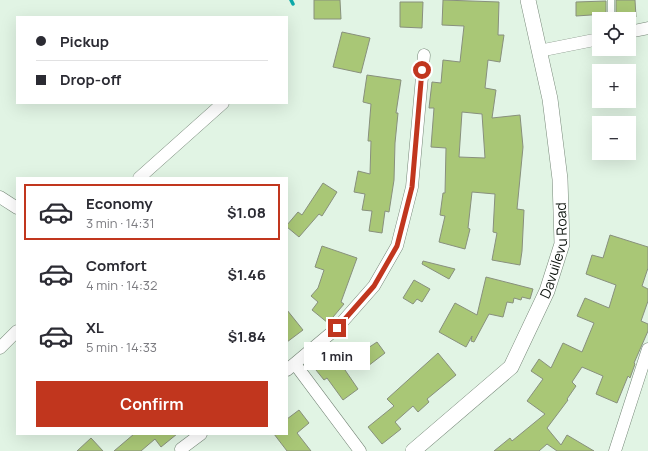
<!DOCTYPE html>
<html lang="en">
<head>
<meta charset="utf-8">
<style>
	body { margin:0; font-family:Manrope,sans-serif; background:#f7f7f7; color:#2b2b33; height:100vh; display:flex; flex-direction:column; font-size:15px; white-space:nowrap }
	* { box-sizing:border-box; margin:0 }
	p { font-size:13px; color:#7c7c81 }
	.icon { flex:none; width:22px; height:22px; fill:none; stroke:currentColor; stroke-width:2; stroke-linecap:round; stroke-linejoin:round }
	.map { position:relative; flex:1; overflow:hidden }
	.drawer { position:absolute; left:16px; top:177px; width:272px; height:258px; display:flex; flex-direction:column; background:#fff; border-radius:0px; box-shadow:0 4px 16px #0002 }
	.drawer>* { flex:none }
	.top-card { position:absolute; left:16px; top:16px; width:272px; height:88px; border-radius:0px; box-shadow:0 4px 16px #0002; display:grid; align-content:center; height:88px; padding:0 20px; background:#fff }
	.controls { position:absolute; left:592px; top:12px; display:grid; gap:8px }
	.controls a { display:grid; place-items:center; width:44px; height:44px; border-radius:0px; background:#fff; box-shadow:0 4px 16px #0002; font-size:20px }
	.end { position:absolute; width:18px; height:18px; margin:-9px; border:5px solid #c1361e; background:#fff; box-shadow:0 0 0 2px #fff }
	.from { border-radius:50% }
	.bubble { position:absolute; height:28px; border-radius:0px; background:#fff; box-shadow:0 4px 16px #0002; font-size:13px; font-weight:700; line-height:28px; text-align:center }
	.top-card b { display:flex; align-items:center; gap:14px; height:38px; font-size:15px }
	.top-card b+b { border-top:1px solid #e1e1e2 }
	.top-card i { width:10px; height:10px; background:#2b2b33 }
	ul { padding:7px 0 0; list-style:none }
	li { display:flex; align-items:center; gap:12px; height:56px; margin:0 8px 6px; padding:0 12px; border:2px solid transparent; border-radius:0px }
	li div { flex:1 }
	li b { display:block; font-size:15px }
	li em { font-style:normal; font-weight:700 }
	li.current { border-color:#c1361e }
	li>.icon { width:36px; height:36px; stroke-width:1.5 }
	.button { display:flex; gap:8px; margin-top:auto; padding:8px 20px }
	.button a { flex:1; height:46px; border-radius:0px; background:#c1361e; color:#fff; font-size:16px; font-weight:700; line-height:46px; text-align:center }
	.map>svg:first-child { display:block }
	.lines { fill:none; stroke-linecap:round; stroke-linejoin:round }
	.stream { stroke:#0ca8a8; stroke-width:3.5 }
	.building { fill:#a9c776; stroke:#88907d; fill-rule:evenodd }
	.service-casing { stroke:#768778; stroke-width:7 }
	.minor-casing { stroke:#768778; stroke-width:13 }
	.tertiary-casing { stroke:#768778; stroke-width:16 }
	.service { stroke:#fff; stroke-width:6 }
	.minor { stroke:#fff; stroke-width:12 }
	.tertiary { stroke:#fff; stroke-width:15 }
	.route { stroke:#c1361e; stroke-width:5 }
	.labels { text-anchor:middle; stroke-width:3; stroke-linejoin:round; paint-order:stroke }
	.street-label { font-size:14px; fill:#0d140e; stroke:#fff }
</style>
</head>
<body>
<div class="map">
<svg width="648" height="451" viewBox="0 0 648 451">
	<rect width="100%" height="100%" fill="#e1f4e4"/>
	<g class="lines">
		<polyline class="stream" points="291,0 293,4"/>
	</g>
	<g class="building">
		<polygon points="314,0 340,0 341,19 314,19"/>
		<path d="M443,0L499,2L498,35H504L500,62L488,60L485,88L496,90L492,118L520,115L523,147L517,209L524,210L522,251L520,265L492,260L497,233L493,232L495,194L472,192L468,228L470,229L465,249L439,242L445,216L440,215L443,193H445L446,148L431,147L434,108H429L432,82L441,83L443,60L460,62L464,26L442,25ZM462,112L482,114L485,158L459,157Z"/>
		<polygon points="616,0 635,0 636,17 620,17 620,14 616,14"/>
		<polygon points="606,1 606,14 576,16 576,2"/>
		<polygon points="400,2 423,2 422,28 400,27"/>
		<polygon points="342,32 370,38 361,73 333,67"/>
		<polygon points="367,75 401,80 396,113 398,113 395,143 394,180 389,212 385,211 382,233 369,231 372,211 362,210 365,194 354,192 358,171 370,174 371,141 368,141 371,104 363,102"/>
		<polygon points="323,183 337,192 322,216 319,214 299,237 287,227 287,225 298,212 302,215"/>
		<polygon points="610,235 648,247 648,268 642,286 648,289 648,301 641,321 648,324 648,331 634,363 635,364 630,378 628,376 617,403 596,394 603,376 582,367 572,382 576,386 567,399 568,400 547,428 561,445 567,435 594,451 557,451 547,444 539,451 494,451 510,438 512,441 545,414 527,401 543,379 531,371 539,359 551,368 563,343 582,352 594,323 577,316 585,298 609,308 616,285 586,274 592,255 603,258"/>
		<polygon points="322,246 357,258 341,302 344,304 328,323 312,310 318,302 311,296 318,288 324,270 315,267"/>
		<polygon points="423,261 455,269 449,279 422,264"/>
		<polygon points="486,277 533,289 530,299 522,297 521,300 514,298 513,303 507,302 503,317 489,314 474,342 471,341 472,336 466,347 439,332 455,303 477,315"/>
		<polygon points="414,280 430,289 422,302 417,299 413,304 403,298"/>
		<polygon points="287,310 303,330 287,342"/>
		<polygon points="377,342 385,353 368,366 359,354"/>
		<polygon points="438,353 456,375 427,399 429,402 418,412 413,406 395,422 401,429 382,444 368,427 394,406 387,399"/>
		<polygon points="342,355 350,366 345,370 358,389 343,400 327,378 324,380 316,370 328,361 330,363"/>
		<polygon points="299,410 309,423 297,433 311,451 287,451 274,434 287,434 287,419"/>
		<polygon points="134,434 177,434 161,447 155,439 141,451 114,451"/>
		<polygon points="91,438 103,451 77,451"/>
	</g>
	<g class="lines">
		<g class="service-casing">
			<polyline id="service" points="611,0 611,19"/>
		</g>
		<g class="minor-casing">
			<g id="minor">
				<polyline points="629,32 648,28"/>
				<polyline points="539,51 599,39"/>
				<polyline points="139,178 223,103"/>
				<polyline points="0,197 17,208"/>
				<polyline points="0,348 17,331"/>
				<polyline points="295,364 360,451"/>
				<polyline points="287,370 337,328 374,286 397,246 412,187 424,55"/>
				<polyline points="181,449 201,434"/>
				<polyline points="615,451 648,349"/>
			</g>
		</g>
		<g class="tertiary-casing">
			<g id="tertiary">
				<path id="s1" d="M413,451L511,367L547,291L562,244L560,179L550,99L528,0"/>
			</g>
		</g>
		<use href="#service" class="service"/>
		<use href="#minor" class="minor"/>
		<use href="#tertiary" class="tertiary"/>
	</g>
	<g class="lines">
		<polyline class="route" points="337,328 374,286 397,246 412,187 422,70"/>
	</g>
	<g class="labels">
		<g class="street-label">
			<text dy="5" stroke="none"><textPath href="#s1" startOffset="255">Davuilevu Road</textPath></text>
		</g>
	</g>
</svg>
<div class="controls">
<a><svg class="icon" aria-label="locate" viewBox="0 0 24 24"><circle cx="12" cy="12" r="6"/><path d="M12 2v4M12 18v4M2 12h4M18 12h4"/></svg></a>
<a>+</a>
<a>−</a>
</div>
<i class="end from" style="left:422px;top:70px"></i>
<i class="end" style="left:337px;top:328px"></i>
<div class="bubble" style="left:304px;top:342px;width:66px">1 min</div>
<div class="top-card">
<b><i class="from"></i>Pickup</b>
<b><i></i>Drop-off</b>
</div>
<section class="drawer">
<ul>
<li class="current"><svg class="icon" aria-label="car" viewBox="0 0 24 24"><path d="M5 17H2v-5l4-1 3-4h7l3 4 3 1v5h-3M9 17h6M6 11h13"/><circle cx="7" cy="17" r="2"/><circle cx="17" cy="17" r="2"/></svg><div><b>Economy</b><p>3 min · 14:31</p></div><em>$1.08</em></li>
<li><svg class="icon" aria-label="car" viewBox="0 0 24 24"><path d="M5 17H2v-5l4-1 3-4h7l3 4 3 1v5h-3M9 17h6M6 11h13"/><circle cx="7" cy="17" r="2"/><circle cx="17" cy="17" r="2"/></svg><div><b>Comfort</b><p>4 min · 14:32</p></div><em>$1.46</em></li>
<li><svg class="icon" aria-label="car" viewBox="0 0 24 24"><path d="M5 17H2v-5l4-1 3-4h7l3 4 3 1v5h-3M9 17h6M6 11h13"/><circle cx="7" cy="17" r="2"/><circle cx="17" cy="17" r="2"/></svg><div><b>XL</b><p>5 min · 14:33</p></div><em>$1.84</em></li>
</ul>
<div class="button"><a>Confirm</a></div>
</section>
</div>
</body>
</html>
